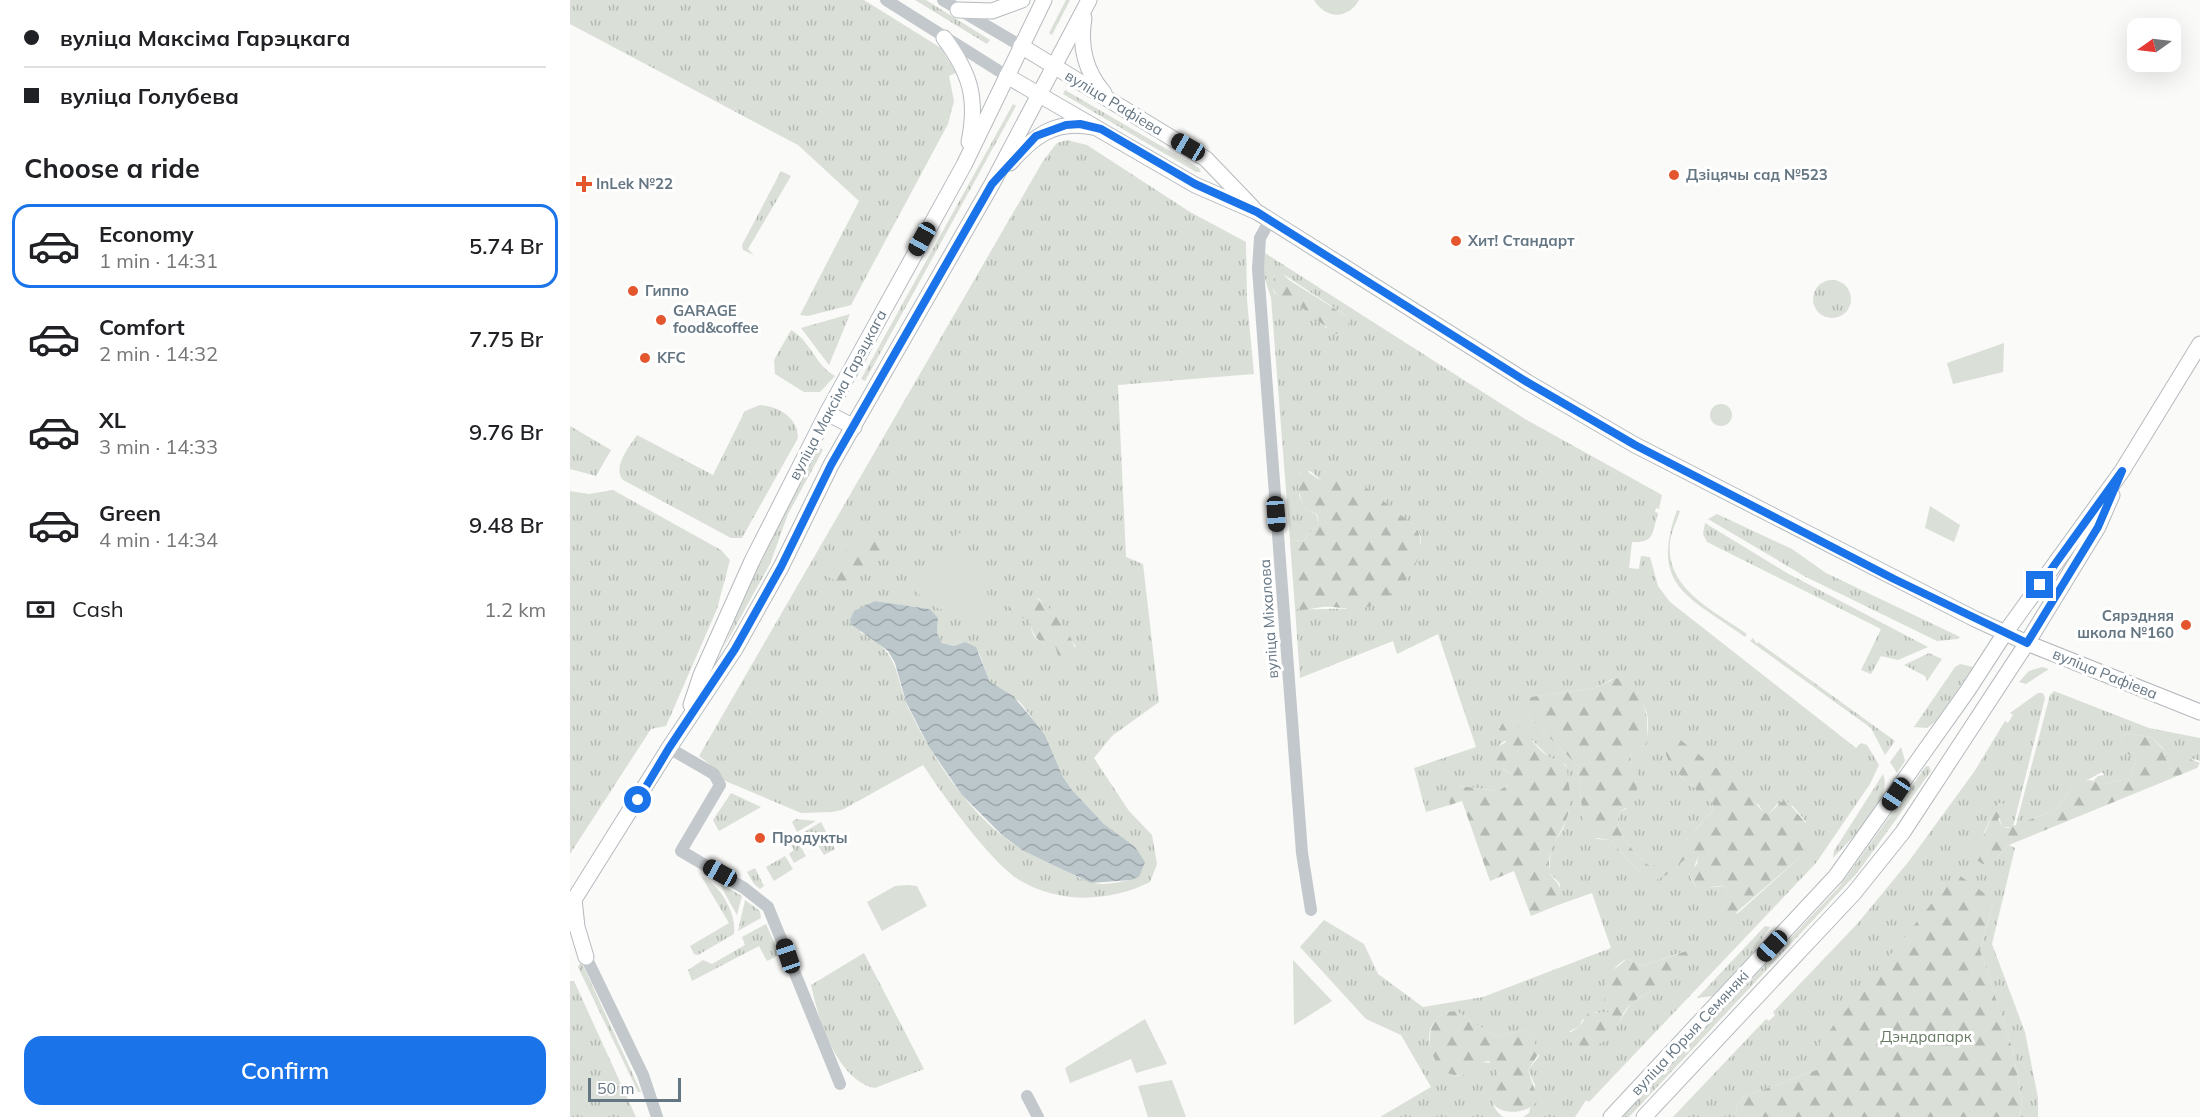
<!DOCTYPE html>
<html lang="en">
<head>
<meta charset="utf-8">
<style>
	body { margin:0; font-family:Mulish,sans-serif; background:#f6f6f6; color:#202124; height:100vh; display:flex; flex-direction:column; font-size:22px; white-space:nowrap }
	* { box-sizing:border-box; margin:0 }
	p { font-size:20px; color:#757577 }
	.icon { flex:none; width:33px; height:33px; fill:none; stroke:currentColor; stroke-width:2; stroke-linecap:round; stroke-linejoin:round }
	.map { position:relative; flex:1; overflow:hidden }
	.sheet { display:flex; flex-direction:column; background:#fff; width:570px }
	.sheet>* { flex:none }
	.guide { display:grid; align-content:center; height:132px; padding:0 24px; background:#fff }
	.needle { width:39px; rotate:256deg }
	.fabs { position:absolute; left:1557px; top:18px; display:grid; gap:12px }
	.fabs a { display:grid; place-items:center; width:54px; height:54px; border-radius:12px; background:#fff; box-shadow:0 6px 24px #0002; font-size:30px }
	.scale { position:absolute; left:18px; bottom:15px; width:93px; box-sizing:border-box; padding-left:6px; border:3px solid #657683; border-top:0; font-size:16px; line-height:21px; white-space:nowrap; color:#657683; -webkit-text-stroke:4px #fff; paint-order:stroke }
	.end { position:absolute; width:27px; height:27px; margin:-14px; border:8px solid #1a73e8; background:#fff; box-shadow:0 0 0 3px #fff }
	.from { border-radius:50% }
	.car { position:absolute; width:18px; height:36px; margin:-18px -9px; border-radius:8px; box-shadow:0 0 4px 2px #0007; background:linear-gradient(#222 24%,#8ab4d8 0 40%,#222 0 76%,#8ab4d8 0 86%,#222 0) }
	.guide b { display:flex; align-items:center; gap:21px; height:57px; font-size:22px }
	.guide b+b { border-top:2px solid #e0e0e0 }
	.guide i { width:15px; height:15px; background:#202124 }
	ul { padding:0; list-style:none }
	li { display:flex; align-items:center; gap:18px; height:84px; margin:0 12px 9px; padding:0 12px; border:3px solid transparent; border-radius:18px }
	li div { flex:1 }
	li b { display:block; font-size:22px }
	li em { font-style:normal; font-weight:600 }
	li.current { border-color:#1a73e8 }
	li>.icon { width:54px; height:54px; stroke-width:1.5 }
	h2 { padding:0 24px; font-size:27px; line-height:72px }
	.pay { display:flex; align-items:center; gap:15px; height:66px; padding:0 24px; font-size:22px }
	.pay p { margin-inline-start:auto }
	.cta { display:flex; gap:12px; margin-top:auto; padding:12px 24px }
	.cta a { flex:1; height:69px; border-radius:18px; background:#1a73e8; color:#fff; font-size:24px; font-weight:600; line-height:69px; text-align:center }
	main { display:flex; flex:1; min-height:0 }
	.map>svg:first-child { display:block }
	.grass { fill:url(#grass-tufts); fill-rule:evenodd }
	.forest { fill:url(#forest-firs) }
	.park { fill:#dadfd7 }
	.water { fill:url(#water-waves) }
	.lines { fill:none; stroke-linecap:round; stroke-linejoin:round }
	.major-casing { stroke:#b5babe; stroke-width:17 }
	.minor { stroke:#c3c8cc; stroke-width:12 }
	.major { stroke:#fff; stroke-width:15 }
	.route { stroke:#1a73e8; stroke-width:8 }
	.poi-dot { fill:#e4572e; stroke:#fff; stroke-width:2 }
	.labels { text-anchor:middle; stroke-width:6; stroke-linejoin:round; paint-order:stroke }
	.street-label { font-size:15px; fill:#657683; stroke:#fff }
	.poi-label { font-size:15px; font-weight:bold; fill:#657683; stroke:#fff; text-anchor:start }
	.park-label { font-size:15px; fill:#687a64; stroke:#fff }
</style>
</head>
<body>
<main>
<section class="sheet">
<div class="guide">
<b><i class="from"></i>вуліца Максіма Гарэцкага</b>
<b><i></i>вуліца Голубева</b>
</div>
<h2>Choose a ride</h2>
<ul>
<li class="current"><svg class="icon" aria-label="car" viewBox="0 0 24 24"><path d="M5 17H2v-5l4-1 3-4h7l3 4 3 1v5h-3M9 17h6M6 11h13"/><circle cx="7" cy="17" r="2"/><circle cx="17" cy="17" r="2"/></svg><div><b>Economy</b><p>1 min · 14:31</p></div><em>5.74 Br</em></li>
<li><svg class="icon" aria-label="car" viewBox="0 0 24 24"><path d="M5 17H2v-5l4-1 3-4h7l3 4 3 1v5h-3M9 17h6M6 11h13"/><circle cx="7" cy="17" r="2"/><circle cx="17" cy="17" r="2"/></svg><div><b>Comfort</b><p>2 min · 14:32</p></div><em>7.75 Br</em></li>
<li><svg class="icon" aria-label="car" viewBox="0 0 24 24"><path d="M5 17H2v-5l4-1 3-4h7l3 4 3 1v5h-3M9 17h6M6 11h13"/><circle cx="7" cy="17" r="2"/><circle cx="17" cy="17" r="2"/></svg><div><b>XL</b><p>3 min · 14:33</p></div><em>9.76 Br</em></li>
<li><svg class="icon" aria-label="car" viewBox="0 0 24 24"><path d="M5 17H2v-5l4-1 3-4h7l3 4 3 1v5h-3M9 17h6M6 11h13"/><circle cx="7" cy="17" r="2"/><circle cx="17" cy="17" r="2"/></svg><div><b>Green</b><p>4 min · 14:34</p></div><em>9.48 Br</em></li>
</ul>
<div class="pay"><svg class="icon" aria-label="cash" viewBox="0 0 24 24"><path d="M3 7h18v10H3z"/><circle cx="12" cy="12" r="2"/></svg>Cash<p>1.2 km</p></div>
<div class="cta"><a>Confirm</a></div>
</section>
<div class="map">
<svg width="1630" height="1117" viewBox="0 0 1630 1117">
	<defs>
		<pattern id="grass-tufts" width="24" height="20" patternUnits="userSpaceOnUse" patternTransform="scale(1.5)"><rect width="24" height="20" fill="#dadfd7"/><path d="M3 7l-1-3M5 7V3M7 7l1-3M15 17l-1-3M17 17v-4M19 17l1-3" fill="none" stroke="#b4b9b4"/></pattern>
		<pattern id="forest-firs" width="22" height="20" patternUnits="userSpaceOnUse" patternTransform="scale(1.5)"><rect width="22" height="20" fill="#dadfd7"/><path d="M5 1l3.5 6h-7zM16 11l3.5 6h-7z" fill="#b4b9b4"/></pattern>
		<pattern id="water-waves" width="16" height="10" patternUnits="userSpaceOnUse" patternTransform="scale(1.5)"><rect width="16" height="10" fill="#bbc7cb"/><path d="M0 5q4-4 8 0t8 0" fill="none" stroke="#9ca6aa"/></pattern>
	</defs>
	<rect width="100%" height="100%" fill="#fafaf8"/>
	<g class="grass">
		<polygon points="0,0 294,0 371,48 386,73 379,76 384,101 378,124 281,305 238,316 230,315 289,201 228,145 0,24"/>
		<polygon points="345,0 356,0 420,40 417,44"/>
		<polygon points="496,0 500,0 482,35 479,33"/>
		<polygon points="495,90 629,168 631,172 626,172 493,94"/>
		<polygon points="443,104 446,106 295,381 291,379"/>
		<path d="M497,140L517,145L620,212L676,242L677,300L684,374L548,385L556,557L573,564L589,702L542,736L524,758L559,811L582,835L587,864L580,882C540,902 491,904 451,881C421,864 373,795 353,765L272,810L262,812L231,813L153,780L147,770L129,756L473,161L487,143ZM468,598L484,614L506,647C467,649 450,637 468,598ZM305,601L360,609L368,618L367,633L372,643L384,646L395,642L409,653L420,682L450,702L475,735L493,777L502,790L534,824L547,835L561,880C552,881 542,884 533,884C516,884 501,873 487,866C476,860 464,856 453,850C406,823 364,762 341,713C322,674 334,655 290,632Z"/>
		<polygon points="211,171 221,176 178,249 184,255 173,250 172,245"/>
		<path d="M695,253L955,419L1092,495L1089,509L1086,508L1085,512L1088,513C1082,533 1085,543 1062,542L1059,568L1069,569L1071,556L1080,557L1088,586L1100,602L1286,748L1291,743L1297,745L1309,765L1300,784L1246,863L1019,1102L1016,1100L1005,1117H953L959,1113L965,1085L958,1070L969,1056L962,1036L953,1030L926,1037L886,1011C866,1011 852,1032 863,1052C867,1060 879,1069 886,1076L892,1075L912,1062L922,1063L928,1073C922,1089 916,1104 933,1117H810L861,1087L831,1035L796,1019L730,947L754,920L794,944L808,974L853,1007L913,997L1041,948L1022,893L988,905L990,884L979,872L981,848L993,829L999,811L996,765L979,757L963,741L929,726L936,740L929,745L933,769L941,774V782L929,791L890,786L882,791L880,805L856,812L844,768L906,747L868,634L827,654L823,641L730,678L725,608C733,611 763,608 776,609L851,544C851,537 850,532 845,527C835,514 765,481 748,478L741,471L729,473V495L736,510L746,514L749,523L734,540L720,541L701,298L693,273ZM713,274L778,317L756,328C749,319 736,308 726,303C708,295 700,301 704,275ZM1042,679C1063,691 1079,700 1078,726C1077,734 1080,738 1076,745L1060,749L1061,764L1056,809L1049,812C1042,831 1066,855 1080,866C1096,867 1128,825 1142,812L1143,805L1140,800L1110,776L1096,756L1189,805L1194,814H1199L1207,804L1223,806L1236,822L1233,851L1228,859L1167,914L1154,886L1127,889L1120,877L1128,857L1120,855L1112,860L1107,867L1072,875L1040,840L1027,839L1013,822L1008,766L955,713L960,697L1025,688ZM1115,951L1124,957L1106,976L1061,1003L1042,1033L1015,1046L998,1041L1000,1031L1010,1026L1012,1020L1025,1012L1035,1014L1040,1012C1033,995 1036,968 1057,959L1073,966Z"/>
		<circle cx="1262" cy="299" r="19"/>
		<polygon points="280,314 259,365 231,328"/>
		<path d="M221,330C240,340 245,365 265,376L250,392H234L205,374L204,360Z"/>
		<path d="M190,405C208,406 228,417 228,438L172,538H161L53,480C42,467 59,447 67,435L143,475L175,411Z"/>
		<polygon points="0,426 41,450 26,476 0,469"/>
		<polygon points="251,448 253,450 218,514 200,564 154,647 194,548 246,451"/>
		<polygon points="43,490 151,550 160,560 147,609 96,726 81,729 0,854 0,491 19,494"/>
		<path d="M1107,510L1110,511C1107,521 1101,532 1100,542C1095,589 1145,611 1177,634L1175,637C1120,597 1079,587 1107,510Z"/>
		<polygon points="1147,514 1222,549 1256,573 1390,637 1388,639 1367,641 1236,577 1138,519"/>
		<polygon points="1135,523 1217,573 1358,647 1328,660 1311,656 1301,674 1291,670 1311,629 1137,542 1133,534"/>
		<polygon points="1183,638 1187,644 1188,642 1325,741 1315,755 1301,728 1180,641"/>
		<polygon points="1359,653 1372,659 1357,681 1355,676 1334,665"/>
		<polygon points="1390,664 1403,667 1366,721 1357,728 1344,727 1385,667"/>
		<polygon points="1472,667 1479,669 1456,684 1449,682 1459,671"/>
		<path d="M1484,691L1579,728L1630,738V761C1617,755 1612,767 1600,769L1593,748L1582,738L1556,733L1551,740L1566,759L1561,778L1533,784L1523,781L1528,776L1535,775L1532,772L1501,789L1487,809L1446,825L1480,695Z"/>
		<polygon points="1468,693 1473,693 1475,698 1443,827 1433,827 1425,809 1411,839 1423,862 1439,845 1445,848 1422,944 1455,1032 1468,1098 1468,1117 1450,1117 1452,1101 1443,1051 1410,950 1424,900 1249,1069 1174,1097 1166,1107 1168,1117 1103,1117 1196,1019 1199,1021 1205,1015 1203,1012 1288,923 1339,861 1404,772 1435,721 1438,723 1443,715 1440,713"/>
		<polygon points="1331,747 1335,761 1327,773 1320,762"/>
		<polygon points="1356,766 1359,766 1361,771 1288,872 1059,1117 1051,1117 1269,887"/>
		<path d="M1313,774C1324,800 1280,840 1263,858L1264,851Z"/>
		<polygon points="161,793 191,807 149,831 143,820"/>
		<polygon points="226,819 246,821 227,832 222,822"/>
		<polygon points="251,822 265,849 254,855 245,841 235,847 229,835"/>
		<polygon points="225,837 236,856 224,863 219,854 224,850 219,841"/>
		<polygon points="215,856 223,869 204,881 196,867"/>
		<polygon points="185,868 194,886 190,889 184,884 177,872"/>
		<path d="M131,876C150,884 167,914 164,934L128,955L124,954L120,946L159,923Z"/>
		<polygon points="149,883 172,896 167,915"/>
		<polygon points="175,900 190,911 191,918 168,931"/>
		<polygon points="196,924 210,955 197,961 189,946 122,981 118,970 133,960 142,964 175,945 172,937"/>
		<polygon points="1195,926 1200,927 1180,956 1143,996 1127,998"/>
		<path d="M294,953L354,1069L305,1088C267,1081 248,1018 241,985Z"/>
		<polygon points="11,961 71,1092 68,1092 8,967"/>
		<polygon points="0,981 4,981 66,1117 0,1117"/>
	</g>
	<g class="forest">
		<polygon points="711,272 719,280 778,317 780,323 774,332 765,334 726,303 707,297 702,286 705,273"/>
		<path d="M734,469L748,479L767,473L780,475L846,527C864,560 824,600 794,608C780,611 766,606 752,607C742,608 735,612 725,608L720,541L734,540L749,523L747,514L736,510C731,499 721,477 734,469Z"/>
		<polygon points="293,537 313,537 315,553 295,574 273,585 255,575 262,561"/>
		<path d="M450,596C456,597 464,596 469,600C485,610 504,637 507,656L495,663L489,660L486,648C467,643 462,636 459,617L448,619L439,610V602Z"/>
		<path d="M1046,678C1066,685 1079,707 1077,727C1077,735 1080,738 1076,745L1060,750L1061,764L1067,771C1069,789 1067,804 1049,812C1042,831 1066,855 1080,866C1094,867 1129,825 1142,812L1143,805L1140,800C1125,788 1090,765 1096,744L1104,737H1107C1136,761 1172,785 1194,813L1199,814L1211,802L1217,801L1239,827L1238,847L1228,859L1160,918L1146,913L1145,909L1157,892L1154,886C1144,885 1137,890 1127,889L1120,876L1121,870L1127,864L1128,857H1117L1100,873L1084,881L1072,875L1040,840L1021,837L1013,822L1008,766L955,713L954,702L960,697L1025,688Z"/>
		<path d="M934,721C952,721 963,747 978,756C985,761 992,759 997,768C998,781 1002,798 999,810C995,831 978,844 979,867C980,884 996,878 988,905L961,916L944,871L920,881L892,801L880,805C878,795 881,790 890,786L929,791L941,782V774L929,766L924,754L927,747L936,742L929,729Z"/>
		<path d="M1556,733L1582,738L1594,750L1600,769L1620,759L1630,763L1627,768L1439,845L1423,862L1413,864L1401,857L1400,848C1404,842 1411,840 1414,834C1420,824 1421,812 1429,803H1433L1436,808L1428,819L1433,827L1438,828L1487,809L1501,789L1511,782L1520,780L1533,784L1561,778L1566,759L1555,752L1551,740Z"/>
		<polygon points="1386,873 1424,900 1410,950 1443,1051 1452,1101 1450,1117 1168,1117 1166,1107 1174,1097 1249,1069 1249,1044"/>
		<path d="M1116,951L1124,955C1121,973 1079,991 1063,1002C1049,1012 1049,1035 1029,1044C1019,1049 1007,1046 998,1041V1034L1010,1026L1018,1013L1040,1012L1034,1004L1037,975L1057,959L1073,966Z"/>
		<path d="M886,1011L926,1037L953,1030L962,1036L969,1053L958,1070L968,1100C957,1117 917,1117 921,1091C921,1084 926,1078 928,1072L919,1061C906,1061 899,1077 885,1075C857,1072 846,1012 886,1011Z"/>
	</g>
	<g class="park">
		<path d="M744,0H789C778,20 755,19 744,0Z"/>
		<polygon points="1434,343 1433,372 1383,384 1377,363"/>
		<circle cx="1151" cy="415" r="11"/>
		<polygon points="1360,506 1390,525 1384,542 1355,528"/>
		<polygon points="389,532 429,618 369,609 339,587 373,566"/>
		<polygon points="338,885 347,886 357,906 312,931 297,902 325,886"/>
		<polygon points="723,960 762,1001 724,1025"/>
		<polygon points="575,1019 597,1064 566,1073 561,1059 500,1083 495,1068"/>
		<polygon points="602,1080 616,1117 578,1117 568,1086"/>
	</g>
	<polygon class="water" points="305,601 360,609 368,618 367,633 372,643 384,646 395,642 406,647 420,682 443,696 465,722 475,735 493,777 502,790 534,824 565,847 575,862 569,877 561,880 521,883 452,850 433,836 392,795 359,747 336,702 325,663 318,651 281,624 280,620 284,611"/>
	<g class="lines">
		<g class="major-casing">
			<g id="major">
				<polyline points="388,10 422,11 452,0"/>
				<path d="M514,18C509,47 515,71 534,93"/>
				<path d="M374,38C400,73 408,98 399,142"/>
				<polyline points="451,46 636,159 683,208"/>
				<polyline points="437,76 625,185 687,212 957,382 1065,445 1405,619 1457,643 1630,712"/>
				<path d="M440,163C463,137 485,119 522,127"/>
				<polyline points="257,413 284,427"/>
				<polyline points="121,705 131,675 182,561 257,413 394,165 474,0"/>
				<polyline points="4,899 7,927 16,957"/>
				<polyline points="0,906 99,748 165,649 211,567 261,465 422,184 519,0"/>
				<polyline points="1041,1117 1266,876 1398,690 1435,633 1552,471 1630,344"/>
				<polyline points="1074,1117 1284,893 1333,832 1457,643 1528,527 1542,495"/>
			</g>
		</g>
		<g class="minor">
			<polyline points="316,0 437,76"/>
			<polyline points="373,0 451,46"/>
			<polyline points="700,220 690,238 688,269 732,853 741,910"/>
			<polyline points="99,748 144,774 150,785 111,851 174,888 198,907 270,1084"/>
			<polyline points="16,957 73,1075 87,1117"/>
			<polyline points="457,1096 468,1117"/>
		</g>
		<use href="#major" class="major"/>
	</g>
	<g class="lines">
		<polyline class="route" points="68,800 99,748 165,649 211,567 261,465 422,184 466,136 496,125 510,124 531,129 625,184 687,212 957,382 1065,445 1324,579 1457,643 1528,527 1552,471 1470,585"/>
	</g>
	<g class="poi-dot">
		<circle cx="1104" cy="175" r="6"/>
		<path d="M11 175h6v6h6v6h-6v6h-6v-6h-6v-6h6z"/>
		<circle cx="886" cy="241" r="6"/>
		<circle cx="63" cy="291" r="6"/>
		<circle cx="91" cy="320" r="6"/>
		<circle cx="75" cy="358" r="6"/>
		<circle cx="1616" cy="625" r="6"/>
		<circle cx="190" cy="838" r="6"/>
	</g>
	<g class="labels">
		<g class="street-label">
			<text transform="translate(544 103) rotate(31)" y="5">вуліца Рафіева</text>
			<text transform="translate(268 395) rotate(-62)" y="5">вуліца Максіма Гарэцкага</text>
			<text transform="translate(699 619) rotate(-94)" y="5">вуліца Міхалова</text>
			<text transform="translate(1535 674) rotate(22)" y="5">вуліца Рафіева</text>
			<text transform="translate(1120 1033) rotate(-47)" y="5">вуліца Юрыя Семянякі</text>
		</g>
		<g class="poi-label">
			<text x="1116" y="180">Дзіцячы сад №523</text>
			<text x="26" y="189">InLek №22</text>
			<text x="898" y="246">Хит! Стандарт</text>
			<text x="75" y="296">Гиппо</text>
			<text x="103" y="316">GARAGE<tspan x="103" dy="17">food&amp;coffee</tspan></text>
			<text x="87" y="363">KFC</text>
			<text x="1604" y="621" text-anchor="end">Сярэдняя<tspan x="1604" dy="17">школа №160</tspan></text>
			<text x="202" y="843">Продукты</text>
		</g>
		<g class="park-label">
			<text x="1356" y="1042">Дэндрапарк</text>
		</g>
	</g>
</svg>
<div class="fabs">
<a><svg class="needle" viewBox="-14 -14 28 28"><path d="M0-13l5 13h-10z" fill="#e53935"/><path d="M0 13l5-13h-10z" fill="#757577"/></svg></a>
</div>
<div class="scale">50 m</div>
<i class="end from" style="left:68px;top:800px"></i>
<i class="end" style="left:1470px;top:585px"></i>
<i class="car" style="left:618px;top:147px;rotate:300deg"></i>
<i class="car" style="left:352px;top:239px;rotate:209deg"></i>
<i class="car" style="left:706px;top:514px;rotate:176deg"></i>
<i class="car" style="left:1326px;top:794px;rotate:214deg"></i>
<i class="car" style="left:150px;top:873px;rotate:299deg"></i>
<i class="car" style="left:1202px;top:946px;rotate:223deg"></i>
<i class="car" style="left:218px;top:956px;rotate:341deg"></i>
</div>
</main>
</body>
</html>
